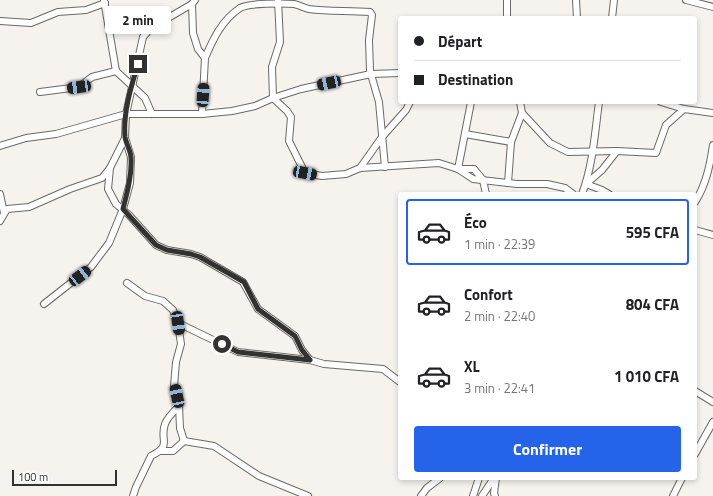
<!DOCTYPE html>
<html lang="fr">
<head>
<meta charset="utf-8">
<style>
	body { margin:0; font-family:"Titillium Web",sans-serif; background:#f6f6f6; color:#202124; height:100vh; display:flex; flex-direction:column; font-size:15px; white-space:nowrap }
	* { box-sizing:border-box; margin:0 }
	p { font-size:13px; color:#757577 }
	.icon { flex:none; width:22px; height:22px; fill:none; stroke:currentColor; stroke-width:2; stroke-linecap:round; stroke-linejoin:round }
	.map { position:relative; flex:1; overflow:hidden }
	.drawer { position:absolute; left:398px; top:192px; width:299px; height:288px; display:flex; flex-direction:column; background:#fff; border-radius:4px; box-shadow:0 2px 6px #0003 }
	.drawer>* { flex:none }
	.guide { position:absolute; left:398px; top:16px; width:299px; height:88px; border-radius:4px; box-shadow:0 2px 6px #0003; display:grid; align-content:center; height:88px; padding:0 16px; background:#fff }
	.scale { position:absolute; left:12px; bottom:10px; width:105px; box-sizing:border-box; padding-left:4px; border:2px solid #333230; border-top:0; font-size:11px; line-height:14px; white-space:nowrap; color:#333230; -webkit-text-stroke:3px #fff; paint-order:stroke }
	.end { position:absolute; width:18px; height:18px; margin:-9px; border:5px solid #333230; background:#fff; box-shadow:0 0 0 2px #fff }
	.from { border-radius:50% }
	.bubble { position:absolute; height:28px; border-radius:4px; background:#fff; box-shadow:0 2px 6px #0003; font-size:13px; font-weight:700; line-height:28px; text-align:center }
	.car { position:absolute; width:12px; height:24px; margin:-12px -6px; border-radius:5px; box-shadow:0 0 3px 1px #0007; background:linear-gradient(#222 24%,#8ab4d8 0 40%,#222 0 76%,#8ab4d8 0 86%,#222 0) }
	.guide b { display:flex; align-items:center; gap:14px; height:38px; font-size:15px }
	.guide b+b { border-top:1px solid #e0e0e0 }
	.guide i { width:10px; height:10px; background:#202124 }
	ul { padding:7px 0 0; list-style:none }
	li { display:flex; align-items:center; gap:12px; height:66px; margin:0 8px 6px; padding:0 8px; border:2px solid transparent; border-radius:4px }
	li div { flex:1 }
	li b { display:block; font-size:15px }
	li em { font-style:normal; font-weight:700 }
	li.active { border-color:#2563eb }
	li>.icon { width:36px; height:36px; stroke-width:1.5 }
	.button { display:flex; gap:8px; margin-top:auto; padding:8px 16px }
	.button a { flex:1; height:46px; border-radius:4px; background:#2563eb; color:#fff; font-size:16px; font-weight:700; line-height:46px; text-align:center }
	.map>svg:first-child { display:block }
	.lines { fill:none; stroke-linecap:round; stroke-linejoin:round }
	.minor-casing { stroke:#6c6965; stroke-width:8 }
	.minor { stroke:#fff; stroke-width:6 }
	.route { stroke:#333230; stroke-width:5 }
</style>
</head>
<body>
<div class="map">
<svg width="713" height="496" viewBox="0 0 713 496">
	<rect width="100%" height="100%" fill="#f6f2ed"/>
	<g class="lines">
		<g class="minor-casing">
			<g id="minor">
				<polyline points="104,0 116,71 145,98 152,114"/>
				<polyline points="278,0 280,42 272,67 273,98 287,111 291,117 289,141 305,173 322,176 346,174 360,168 439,163 458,169 473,179 517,184 547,184 565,188 573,194"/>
				<polyline points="576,0 577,18"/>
				<polyline points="686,0 713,7"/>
				<polyline points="192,4 193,33 198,49 205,58 202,114"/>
				<polyline points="507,18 507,0"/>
				<polyline points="612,18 614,0"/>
				<polyline points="0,21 31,23 58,12 86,10 105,3"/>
				<path d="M205,58C213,39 222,20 240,8C248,3 283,3 294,4C299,5 304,8 309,9C329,12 350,10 370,12L372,15L369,40L370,71L379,102L385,167"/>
				<polyline points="40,92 79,87 92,77 116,71"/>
				<polyline points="471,102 458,169 474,169 483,180 486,194"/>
				<polyline points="520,102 522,113 550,143 568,152 617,151"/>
				<polyline points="661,102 684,109 713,113"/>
				<polyline points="465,134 511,142"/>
				<polyline points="0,146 26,138 56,134 126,114 202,114 232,111 255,106 273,98 301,89 371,74 400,73"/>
				<polyline points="110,168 108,189 116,204 129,215 156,245 167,250 191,254 200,257 243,282 258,309 295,336 302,350 310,360"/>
				<polyline points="360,168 382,137 406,110 410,102"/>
				<polyline points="508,183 511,142 522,113"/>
				<polyline points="586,184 602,170 617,151 656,153 666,125 684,109"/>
				<polyline points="586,184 602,190 609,194"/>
				<polyline points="0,194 4,213"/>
				<path d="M582,194C593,165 595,132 599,102"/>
				<path d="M695,202C706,185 710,165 713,145"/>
				<polyline points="0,221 7,209 29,207 70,189 102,178 110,168 125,138"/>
				<polyline points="695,230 713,235"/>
				<polyline points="127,283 145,296 163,301 173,310 178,323 181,344 176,362 174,386 179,406 180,428 184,441"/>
				<polyline points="44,304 91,267 109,243 123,209 130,183 131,157 125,138 126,114 143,37 151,28 192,4 195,0"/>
				<polyline points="178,323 238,352 310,360 324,364 383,369 400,382"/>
				<polyline points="695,391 713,402"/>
				<polyline points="184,441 214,446 259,476 308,496"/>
				<polyline points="161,451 173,451 184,441"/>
				<polyline points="695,454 713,422"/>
				<path d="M133,496L136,487L151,456C173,445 159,441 165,424C167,418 174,411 179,406"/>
				<polyline points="421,496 427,488 440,478"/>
				<polyline points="473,496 479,478"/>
				<polyline points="482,496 494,478"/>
				<polyline points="495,496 494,493 496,478"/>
				<polyline points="673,496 682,478"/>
			</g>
		</g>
		<use href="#minor" class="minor"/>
	</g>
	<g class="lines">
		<path class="route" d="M138,64C131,87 123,112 125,137C126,144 131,151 131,158C132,175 127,193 123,209L156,245L167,250L191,254L200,257L244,282L258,309L295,336L302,350L310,360L238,352L222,344"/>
	</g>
</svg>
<div class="scale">100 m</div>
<i class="end from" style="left:222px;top:344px"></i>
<i class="end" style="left:138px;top:64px"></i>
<div class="bubble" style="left:105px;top:6px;width:66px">2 min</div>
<i class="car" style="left:329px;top:83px;rotate:258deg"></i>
<i class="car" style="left:79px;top:87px;rotate:262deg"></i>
<i class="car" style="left:203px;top:95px;rotate:4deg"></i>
<i class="car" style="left:305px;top:173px;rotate:101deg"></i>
<i class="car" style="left:80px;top:276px;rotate:52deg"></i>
<i class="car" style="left:178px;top:323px;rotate:172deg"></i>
<i class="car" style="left:177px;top:396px;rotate:348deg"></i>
<div class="guide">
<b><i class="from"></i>Départ</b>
<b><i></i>Destination</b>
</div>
<section class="drawer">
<ul>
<li class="active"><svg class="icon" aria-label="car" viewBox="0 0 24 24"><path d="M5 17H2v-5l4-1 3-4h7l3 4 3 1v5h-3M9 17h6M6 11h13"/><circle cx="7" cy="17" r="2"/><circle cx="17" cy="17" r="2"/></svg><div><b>Éco</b><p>1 min · 22:39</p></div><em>595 CFA</em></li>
<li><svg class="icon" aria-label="car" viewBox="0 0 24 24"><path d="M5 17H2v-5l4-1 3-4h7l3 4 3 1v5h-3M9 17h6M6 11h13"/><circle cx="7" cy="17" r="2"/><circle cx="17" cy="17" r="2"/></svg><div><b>Confort</b><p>2 min · 22:40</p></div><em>804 CFA</em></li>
<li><svg class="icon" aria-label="car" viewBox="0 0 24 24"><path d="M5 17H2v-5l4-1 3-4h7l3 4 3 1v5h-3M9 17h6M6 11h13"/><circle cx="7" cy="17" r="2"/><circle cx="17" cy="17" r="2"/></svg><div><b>XL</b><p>3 min · 22:41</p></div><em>1 010 CFA</em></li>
</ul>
<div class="button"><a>Confirmer</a></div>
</section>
</div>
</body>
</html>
